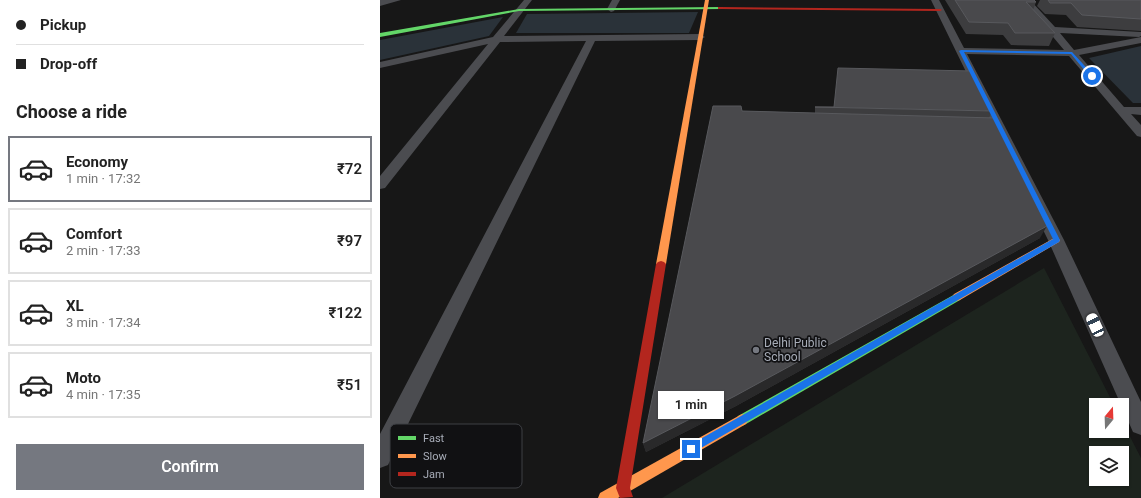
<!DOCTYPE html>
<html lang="en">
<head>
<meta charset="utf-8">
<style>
	body { margin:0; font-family:Roboto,sans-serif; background:#f6f6f6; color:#222; height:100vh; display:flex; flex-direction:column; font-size:15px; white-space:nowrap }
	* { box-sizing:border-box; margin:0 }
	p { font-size:13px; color:#767676 }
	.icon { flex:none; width:22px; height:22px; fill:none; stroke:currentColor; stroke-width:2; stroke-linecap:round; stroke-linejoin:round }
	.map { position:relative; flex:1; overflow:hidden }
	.panel { display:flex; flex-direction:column; background:#fff; width:380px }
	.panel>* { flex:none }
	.guide { display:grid; align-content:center; height:88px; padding:0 16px; background:#fff }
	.needle { width:26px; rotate:19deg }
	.fabs { position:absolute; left:709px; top:398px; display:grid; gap:8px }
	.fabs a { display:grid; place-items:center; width:40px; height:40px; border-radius:0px; background:#fff; box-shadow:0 1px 3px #0004; font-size:20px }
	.end { position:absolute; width:18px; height:18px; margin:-9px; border:5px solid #1a73e8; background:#fff; box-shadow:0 0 0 2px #fff }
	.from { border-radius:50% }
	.bubble { position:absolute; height:28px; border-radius:0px; background:#fff; box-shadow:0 1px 3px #0004; font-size:13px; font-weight:600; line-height:28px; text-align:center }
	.car { position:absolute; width:12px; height:24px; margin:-12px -6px; border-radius:5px; box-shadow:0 0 3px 1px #0007; background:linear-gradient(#fff 24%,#345 0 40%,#fff 0 76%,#345 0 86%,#fff 0) }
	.guide b { display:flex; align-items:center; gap:14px; height:38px; font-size:15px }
	.guide b+b { border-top:1px solid #e0e0e0 }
	.guide i { width:10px; height:10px; background:#222 }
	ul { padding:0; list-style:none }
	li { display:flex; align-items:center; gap:12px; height:66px; margin:0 8px 6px; padding:0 8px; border:2px solid #e0e0e0; border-radius:0px }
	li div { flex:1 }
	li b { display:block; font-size:15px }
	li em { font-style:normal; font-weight:600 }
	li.selected { border-color:#757880 }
	li>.icon { width:36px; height:36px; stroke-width:1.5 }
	h2 { padding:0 16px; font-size:18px; line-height:48px }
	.primary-button { display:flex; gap:8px; margin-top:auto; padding:8px 16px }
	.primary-button a { flex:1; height:46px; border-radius:0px; background:#757880; color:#fff; font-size:16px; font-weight:600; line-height:46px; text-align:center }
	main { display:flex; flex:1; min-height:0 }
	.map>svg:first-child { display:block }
	.green { fill:#1d241e; fill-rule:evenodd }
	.water { fill:#2a3239 }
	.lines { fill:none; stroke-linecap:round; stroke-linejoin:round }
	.street { fill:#4b4c50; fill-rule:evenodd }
	.fast { fill:#63d668; fill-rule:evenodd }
	.slow { fill:#ff974d; fill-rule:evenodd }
	.jam { fill:#b3261e; fill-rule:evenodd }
	.wall { fill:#3d3d3f }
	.shaded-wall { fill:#29292a }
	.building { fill:#49494c; stroke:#58595d }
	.route { fill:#1a73e8 }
	.poi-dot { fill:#757880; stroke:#111113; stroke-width:1.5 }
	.labels { text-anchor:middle; stroke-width:3.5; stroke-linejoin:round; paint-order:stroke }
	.poi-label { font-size:12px; fill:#a8adb8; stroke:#111113; text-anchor:start }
	.key { fill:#111113; stroke:#3e4045; stroke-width:1 }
	.key-label { font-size:11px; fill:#a8adb8 }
</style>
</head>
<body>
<main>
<section class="panel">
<div class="guide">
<b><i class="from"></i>Pickup</b>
<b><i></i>Drop-off</b>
</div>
<h2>Choose a ride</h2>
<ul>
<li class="selected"><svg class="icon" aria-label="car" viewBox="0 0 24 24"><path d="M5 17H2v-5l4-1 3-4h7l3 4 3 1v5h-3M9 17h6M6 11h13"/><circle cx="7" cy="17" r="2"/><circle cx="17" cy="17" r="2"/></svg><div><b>Economy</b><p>1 min · 17:32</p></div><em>₹72</em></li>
<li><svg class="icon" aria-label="car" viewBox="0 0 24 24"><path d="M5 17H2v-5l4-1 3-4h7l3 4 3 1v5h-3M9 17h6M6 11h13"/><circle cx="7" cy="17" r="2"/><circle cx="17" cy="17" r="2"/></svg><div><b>Comfort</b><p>2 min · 17:33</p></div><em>₹97</em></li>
<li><svg class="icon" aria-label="car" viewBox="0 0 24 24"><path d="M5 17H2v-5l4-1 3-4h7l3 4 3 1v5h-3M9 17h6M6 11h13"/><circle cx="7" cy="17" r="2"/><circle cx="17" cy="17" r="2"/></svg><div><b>XL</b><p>3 min · 17:34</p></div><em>₹122</em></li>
<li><svg class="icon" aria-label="car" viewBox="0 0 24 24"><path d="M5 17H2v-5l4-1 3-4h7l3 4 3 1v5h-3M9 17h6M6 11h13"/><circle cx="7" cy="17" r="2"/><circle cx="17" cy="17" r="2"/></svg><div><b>Moto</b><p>4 min · 17:35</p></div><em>₹51</em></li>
</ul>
<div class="primary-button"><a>Confirm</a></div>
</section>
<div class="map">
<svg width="761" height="498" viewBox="0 0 761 498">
	<rect width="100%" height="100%" fill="#171717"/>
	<path class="green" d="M664,268L734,405H716V431H742V421L761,458V498H282ZM716,453H742V479H716Z"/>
	<g class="water">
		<polygon points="318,12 309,33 136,33 147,14"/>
		<polygon points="123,17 109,36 0,60 0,40"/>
		<polygon points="761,46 761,103 753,103 709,58"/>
	</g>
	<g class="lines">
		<g class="street">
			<polygon points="0,0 21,0 0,6"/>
			<polygon points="144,0 152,0 124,36 320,34 325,37 320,40 215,41 8,465 0,468 0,434 206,41 120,42 5,188 0,189 0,176 108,44 0,68 0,62 113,37"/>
			<polygon points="232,0 240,0 234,11 231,12 227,9"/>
			<polygon points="551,0 559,0 584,48 684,50 642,0 650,0 675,27 761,32 761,36 759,37 680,33 694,50 761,37 761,43 699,55 744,107 761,107 761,115 751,114 761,125 761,137 757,136 689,56 587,54 684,240 761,402 761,435 753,432 668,240"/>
		</g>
		<g class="fast">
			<polygon points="340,7 342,7 342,9 139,11 0,37 0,33 139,9"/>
			<polygon points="577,293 580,294 582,297 580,300 366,424 362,426 358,424 356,420 358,416"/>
		</g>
		<g class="slow">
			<polygon points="325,0 329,0 286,264 284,266 278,266 276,264"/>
			<polygon points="676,237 680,240 679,242 580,300 577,301 574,300 572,297 574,294"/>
			<polygon points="362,414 366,416 368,420 366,424 238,498 218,498 220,493"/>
		</g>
		<g class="jam">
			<polygon points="340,7 560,9 562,10 560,11 338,9 338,7"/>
			<polygon points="281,261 284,262 286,264 250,488 253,497 240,498 236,488 276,264 278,262"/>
		</g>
	</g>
	<g class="wall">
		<polygon points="565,0 654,0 656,2 653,10 675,33 669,46 631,45 623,35 586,34"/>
		<polygon points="660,0 761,0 761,31 697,27 686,15 665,14 657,6"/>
		<polygon points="435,107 612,111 609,118 660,238 356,406 266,452 263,443 362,111 435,113"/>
	</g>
	<polygon class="shaded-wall" points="667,226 660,238 356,406 266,452 263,443"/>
	<g class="building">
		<polygon points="575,0 654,0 656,2 646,2 675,33 635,33 628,23 589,22"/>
		<polygon points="668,0 761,0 761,19 702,15 691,3 670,3"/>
		<polygon points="458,68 592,71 612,111 435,107 454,107"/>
		<polygon points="333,106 361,106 362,111 615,118 667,226 355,396 263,443"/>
	</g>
	<polygon class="route" points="581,50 692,52 714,76 710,77 691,54 584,52 680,240 679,242 314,452 308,452 308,446 673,239 579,51"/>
	<circle class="poi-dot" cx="376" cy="350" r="4"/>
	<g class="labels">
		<g class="poi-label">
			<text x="384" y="347">Delhi Public<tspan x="384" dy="14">School</tspan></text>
		</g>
	</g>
	<rect x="10" y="424" width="132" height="64" rx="6" class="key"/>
	<rect x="18" y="436" width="18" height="4" fill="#63d668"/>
	<rect x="18" y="454" width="18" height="4" fill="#ff974d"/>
	<rect x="18" y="472" width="18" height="4" fill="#b3261e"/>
	<g class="key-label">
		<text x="43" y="442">Fast</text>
		<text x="43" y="460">Slow</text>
		<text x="43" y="478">Jam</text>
	</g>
</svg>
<div class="fabs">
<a><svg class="needle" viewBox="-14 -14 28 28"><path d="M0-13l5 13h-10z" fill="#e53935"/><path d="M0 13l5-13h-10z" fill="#767676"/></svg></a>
<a><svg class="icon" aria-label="layers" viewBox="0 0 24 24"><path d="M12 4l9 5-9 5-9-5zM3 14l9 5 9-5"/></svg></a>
</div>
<i class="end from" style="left:712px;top:76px"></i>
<i class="end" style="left:311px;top:449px"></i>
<div class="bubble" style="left:278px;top:391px;width:66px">1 min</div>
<i class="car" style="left:715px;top:325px;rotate:335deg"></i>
</div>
</main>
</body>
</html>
